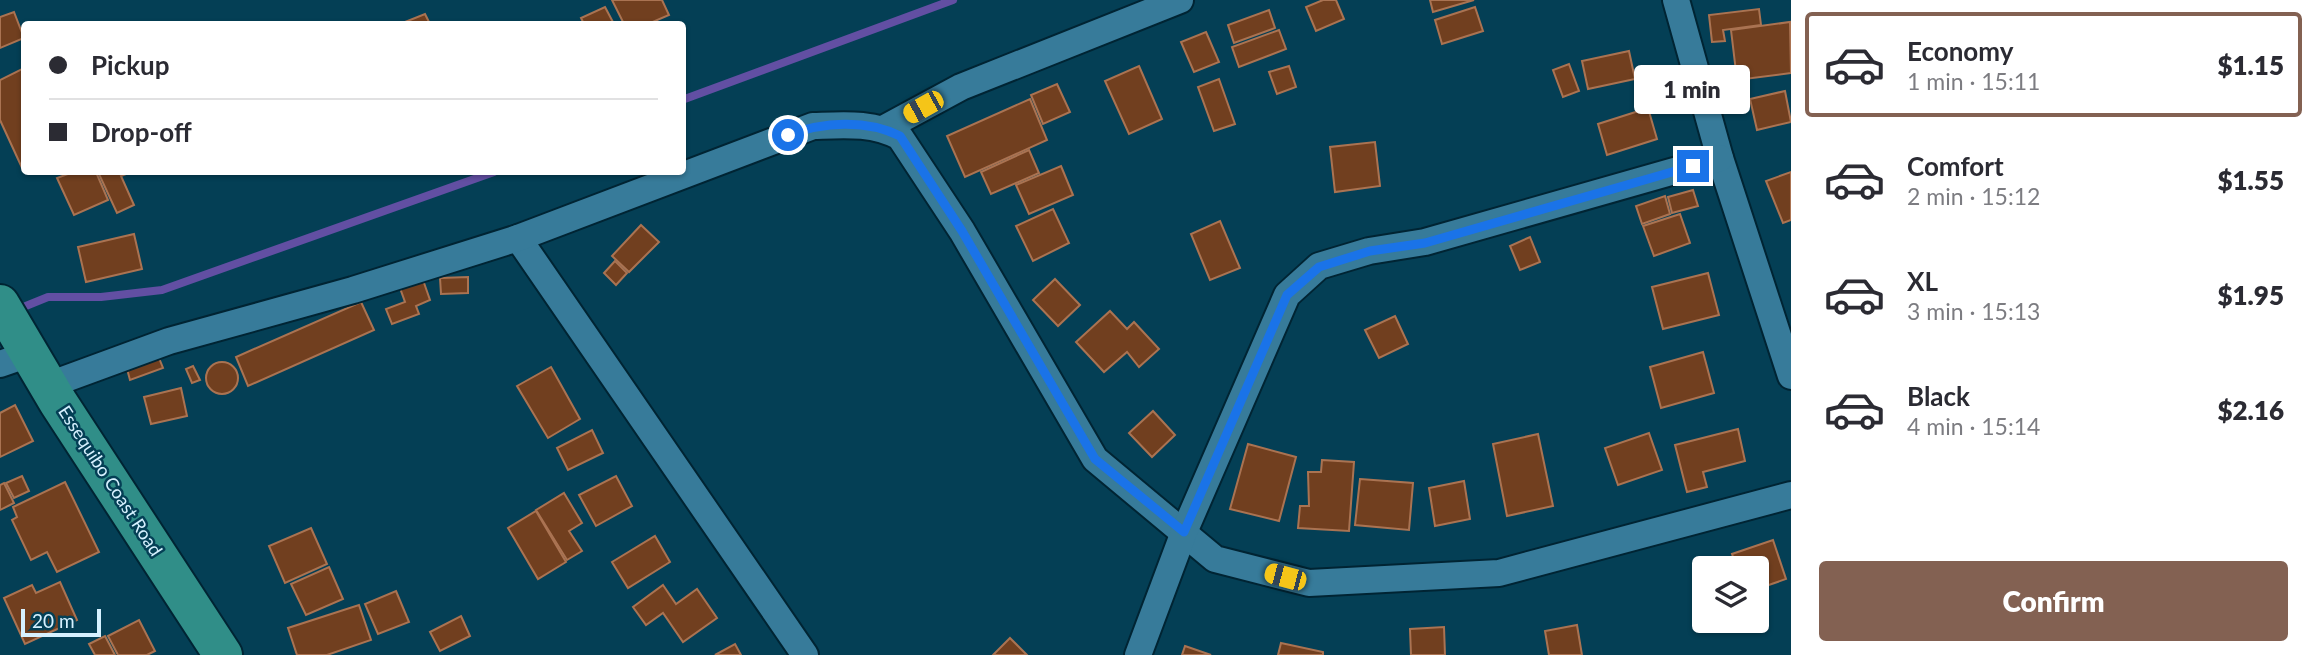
<!DOCTYPE html>
<html lang="en">
<head>
<meta charset="utf-8">
<style>
	body { margin:0; font-family:Lato,sans-serif; background:#f2f2f3; color:#2b2b33; height:100vh; display:flex; flex-direction:column; font-size:26px; white-space:nowrap }
	* { box-sizing:border-box; margin:0 }
	p { font-size:23px; color:#7c7c81 }
	.icon { flex:none; width:38px; height:38px; fill:none; stroke:currentColor; stroke-width:2; stroke-linecap:round; stroke-linejoin:round }
	.map { position:relative; flex:1; overflow:hidden }
	.details { display:flex; flex-direction:column; background:#fff; width:525px }
	.details>* { flex:none }
	.top-card { position:absolute; left:21px; top:21px; width:665px; height:154px; border-radius:7px; box-shadow:0 2px 5px #0004; display:grid; align-content:center; height:154px; padding:0 28px; background:#fff }
	.controls { position:absolute; left:1692px; top:556px; display:grid; gap:14px }
	.controls a { display:grid; place-items:center; width:77px; height:77px; border-radius:7px; background:#fff; box-shadow:0 2px 5px #0004; font-size:35px }
	.scale { position:absolute; left:21px; bottom:18px; width:80px; box-sizing:border-box; padding-left:7px; border:4px solid #d6f1ff; border-top:0; font-size:19px; line-height:24px; white-space:nowrap; color:#d6f1ff; -webkit-text-stroke:5px #043f55; paint-order:stroke }
	.end { position:absolute; width:32px; height:32px; margin:-16px; border:9px solid #1a73e8; background:#fff; box-shadow:0 0 0 4px #fff }
	.from { border-radius:50% }
	.bubble { position:absolute; height:49px; border-radius:7px; background:#fff; box-shadow:0 2px 5px #0004; font-size:23px; font-weight:800; line-height:49px; text-align:center }
	.car { position:absolute; width:21px; height:42px; margin:-21px -10px; border-radius:9px; box-shadow:0 0 5px 2px #0007; background:linear-gradient(#f5c518 24%,#345 0 40%,#f5c518 0 76%,#345 0 86%,#f5c518 0) }
	.top-card b { display:flex; align-items:center; gap:24px; height:66px; font-size:26px }
	.top-card b+b { border-top:2px solid #e1e1e2 }
	.top-card i { width:18px; height:18px; background:#2b2b33 }
	ul { padding:12px 0 0; list-style:none }
	li { display:flex; align-items:center; gap:21px; height:105px; margin:0 14px 10px; padding:0 14px; border:4px solid transparent; border-radius:7px }
	li div { flex:1 }
	li b { display:block; font-size:26px }
	li em { font-style:normal; font-weight:800 }
	li.selected { border-color:#836152 }
	li>.icon { width:63px; height:63px; stroke-width:1.5 }
	.button { display:flex; gap:14px; margin-top:auto; padding:14px 28px }
	.button a { flex:1; height:80px; border-radius:7px; background:#836152; color:#fff; font-size:28px; font-weight:800; line-height:80px; text-align:center }
	main { display:flex; flex:1; min-height:0 }
	.map>svg:first-child { display:block }
	.lines { fill:none; stroke-linecap:round; stroke-linejoin:round }
	.stream { stroke:#624fa3; stroke-width:8 }
	.building { fill:#713f1f; stroke:#aa7352; stroke-width:2 }
	.minor-casing { stroke:#002433; stroke-width:30 }
	.primary-casing { stroke:#002433; stroke-width:42 }
	.minor { stroke:#377b9a; stroke-width:26 }
	.primary { stroke:#308e88; stroke-width:38 }
	.route { stroke:#1a73e8; stroke-width:9 }
	.labels { text-anchor:middle; stroke-width:5; stroke-linejoin:round; paint-order:stroke }
	.street-label { font-size:18px; fill:#d6f1ff; stroke:#043f55 }
</style>
</head>
<body>
<main>
<div class="map">
<svg width="1791" height="655" viewBox="0 0 1791 655">
	<rect width="100%" height="100%" fill="#043f55"/>
	<g class="lines">
		<g class="stream">
			<polyline points="682,100 953,0"/>
			<polyline points="16,310 48,297 101,297 162,290 494,172"/>
		</g>
	</g>
	<g class="building">
		<polygon points="612,0 662,0 669,15 648,24 624,24"/>
		<polygon points="1323,0 1336,0 1344,19 1316,31 1306,7"/>
		<polygon points="1430,0 1474,0 1433,12"/>
		<polygon points="605,7 614,24 584,24 581,18"/>
		<polygon points="1475,7 1483,31 1442,44 1435,20"/>
		<polygon points="1759,9 1761,25 1723,30 1725,41 1712,42 1709,15"/>
		<polygon points="1269,10 1275,28 1234,43 1228,25"/>
		<polygon points="14,12 24,38 0,48 0,17"/>
		<polygon points="425,14 430,24 400,24"/>
		<polygon points="1790,22 1791,73 1737,80 1731,30"/>
		<polygon points="1279,30 1286,49 1239,67 1232,47"/>
		<polygon points="1206,32 1219,62 1194,72 1181,42"/>
		<polygon points="1629,51 1635,79 1588,89 1582,61"/>
		<polygon points="1569,64 1579,91 1563,97 1553,70"/>
		<polygon points="1139,66 1162,119 1129,134 1105,81"/>
		<polygon points="1289,66 1296,87 1277,94 1269,72"/>
		<polygon points="24,68 24,169 23,170 0,120 0,80"/>
		<polygon points="1219,79 1235,124 1214,131 1198,87"/>
		<polygon points="1057,84 1070,112 1043,124 1031,95"/>
		<polygon points="1785,91 1791,122 1757,130 1750,99"/>
		<polygon points="1030,99 1047,140 965,177 947,136"/>
		<polygon points="1648,108 1657,139 1607,155 1598,124"/>
		<polygon points="1375,142 1380,186 1335,192 1330,147"/>
		<polygon points="1029,150 1039,173 991,194 981,172"/>
		<polygon points="1061,166 1073,195 1029,214 1016,185"/>
		<polygon points="73,172 96,172 108,200 74,215 57,178"/>
		<polygon points="98,172 131,172 121,176 134,205 117,213"/>
		<polygon points="1791,172 1791,220 1783,223 1766,181"/>
		<polygon points="1693,190 1698,206 1672,213 1668,197"/>
		<polygon points="1665,196 1670,214 1642,224 1636,206"/>
		<polygon points="1053,209 1069,243 1033,261 1016,226"/>
		<polygon points="1680,214 1690,243 1654,256 1643,226"/>
		<polygon points="1220,221 1240,268 1210,280 1191,234"/>
		<polygon points="641,225 659,242 629,272 612,256"/>
		<polygon points="134,234 142,269 86,282 78,247"/>
		<polygon points="1530,237 1540,262 1520,270 1510,246"/>
		<polygon points="615,261 627,273 616,285 604,273"/>
		<polygon points="1708,273 1719,315 1663,329 1652,287"/>
		<polygon points="468,277 468,293 441,294 440,278"/>
		<polygon points="1055,279 1080,305 1058,326 1033,300"/>
		<polygon points="423,280 430,300 416,306 419,314 392,324 386,309 405,302 400,288"/>
		<polygon points="361,302 374,330 248,386 236,357"/>
		<polygon points="1110,311 1127,329 1134,322 1159,349 1139,367 1127,352 1104,372 1076,342"/>
		<polygon points="1395,316 1408,344 1379,358 1365,330"/>
		<polygon points="1703,352 1714,393 1661,408 1650,367"/>
		<polygon points="159,358 163,368 130,380 127,369"/>
		<circle cx="222" cy="378" r="16"/>
		<polygon points="193,366 200,380 192,383 186,369"/>
		<polygon points="551,367 580,419 548,438 517,386"/>
		<polygon points="181,388 187,416 151,424 144,397"/>
		<polygon points="15,405 33,441 0,457 0,413"/>
		<polygon points="1153,411 1175,435 1152,457 1129,433"/>
		<polygon points="1738,429 1745,461 1703,472 1707,487 1687,492 1675,445"/>
		<polygon points="592,430 603,453 568,470 557,448"/>
		<polygon points="1649,433 1662,470 1618,485 1605,448"/>
		<polygon points="1538,434 1553,506 1507,516 1493,444"/>
		<polygon points="1248,444 1296,457 1279,521 1230,509"/>
		<polygon points="1322,460 1354,462 1349,531 1298,528 1300,506 1309,506 1308,472 1321,472"/>
		<polygon points="22,476 29,491 14,498 6,483"/>
		<polygon points="616,476 632,506 596,526 579,495"/>
		<polygon points="1360,479 1413,483 1409,530 1355,525"/>
		<polygon points="1464,481 1470,519 1435,526 1429,488"/>
		<polygon points="65,482 99,552 57,572 47,552 31,560 12,520 17,517 13,507"/>
		<polygon points="4,483 14,503 0,510 0,485"/>
		<polygon points="564,493 582,523 569,531 582,551 567,560 536,510"/>
		<polygon points="536,511 566,562 538,579 508,528"/>
		<polygon points="311,528 327,564 285,583 269,546"/>
		<polygon points="655,536 670,562 628,588 612,562"/>
		<polygon points="1773,540 1786,579 1757,589 1757,569 1737,569 1732,554"/>
		<polygon points="329,567 343,599 306,615 291,584"/>
		<polygon points="60,582 77,620 25,644 4,598 32,585 36,593"/>
		<polygon points="663,585 676,604 697,589 717,618 683,642 663,613 646,625 633,607"/>
		<polygon points="396,591 409,622 378,634 365,604"/>
		<polygon points="359,605 371,640 327,655 297,655 288,628"/>
		<polygon points="461,616 470,636 440,651 430,632"/>
		<polygon points="139,620 155,651 147,655 118,655 108,636"/>
		<polygon points="1577,625 1582,655 1549,655 1545,631"/>
		<polygon points="1444,627 1445,655 1411,655 1410,629"/>
		<polygon points="105,636 115,655 95,655 89,644"/>
		<polygon points="1010,638 1027,655 993,655"/>
		<polygon points="1281,643 1323,652 1323,655 1278,655"/>
		<polygon points="735,644 741,655 715,655"/>
		<polygon points="1185,646 1211,655 1182,655"/>
	</g>
	<g class="lines">
		<g class="minor-casing">
			<g id="minor">
				<polyline points="1676,0 1720,158 1791,376"/>
				<polyline points="885,128 961,87 1180,0"/>
				<polyline points="518,238 805,655"/>
				<polyline points="0,364 29,354"/>
				<path d="M49,385L169,341L353,290L518,238L813,126C843,125 873,122 900,137L962,231L1095,459L1215,559L1309,583L1499,573L1791,495"/>
				<polyline points="1138,655 1184,532 1287,295 1319,266 1369,251 1425,242 1720,158"/>
			</g>
		</g>
		<g class="primary-casing">
			<polyline id="primary" points="0,304 58,402 223,655"/>
		</g>
		<use href="#minor" class="minor"/>
		<use href="#primary" class="primary"/>
	</g>
	<g class="lines">
		<path class="route" d="M788,135C823,122 866,119 900,136L962,231L1095,459L1184,532L1287,295L1319,267L1370,251L1425,243L1693,166"/>
	</g>
	<g class="labels">
		<g class="street-label">
			<text transform="translate(110 481) rotate(57)" y="6">Essequibo Coast Road</text>
		</g>
	</g>
</svg>
<div class="controls">
<a><svg class="icon" aria-label="layers" viewBox="0 0 24 24"><path d="M12 4l9 5-9 5-9-5zM3 14l9 5 9-5"/></svg></a>
</div>
<div class="scale">20 m</div>
<i class="end from" style="left:788px;top:135px"></i>
<i class="end" style="left:1693px;top:166px"></i>
<div class="bubble" style="left:1634px;top:65px;width:116px">1 min</div>
<i class="car" style="left:923px;top:107px;rotate:241deg"></i>
<i class="car" style="left:1285px;top:577px;rotate:285deg"></i>
<div class="top-card">
<b><i class="from"></i>Pickup</b>
<b><i></i>Drop-off</b>
</div>
</div>
<section class="details">
<ul>
<li class="selected"><svg class="icon" aria-label="car" viewBox="0 0 24 24"><path d="M5 17H2v-5l4-1 3-4h7l3 4 3 1v5h-3M9 17h6M6 11h13"/><circle cx="7" cy="17" r="2"/><circle cx="17" cy="17" r="2"/></svg><div><b>Economy</b><p>1 min · 15:11</p></div><em>$1.15</em></li>
<li><svg class="icon" aria-label="car" viewBox="0 0 24 24"><path d="M5 17H2v-5l4-1 3-4h7l3 4 3 1v5h-3M9 17h6M6 11h13"/><circle cx="7" cy="17" r="2"/><circle cx="17" cy="17" r="2"/></svg><div><b>Comfort</b><p>2 min · 15:12</p></div><em>$1.55</em></li>
<li><svg class="icon" aria-label="car" viewBox="0 0 24 24"><path d="M5 17H2v-5l4-1 3-4h7l3 4 3 1v5h-3M9 17h6M6 11h13"/><circle cx="7" cy="17" r="2"/><circle cx="17" cy="17" r="2"/></svg><div><b>XL</b><p>3 min · 15:13</p></div><em>$1.95</em></li>
<li><svg class="icon" aria-label="car" viewBox="0 0 24 24"><path d="M5 17H2v-5l4-1 3-4h7l3 4 3 1v5h-3M9 17h6M6 11h13"/><circle cx="7" cy="17" r="2"/><circle cx="17" cy="17" r="2"/></svg><div><b>Black</b><p>4 min · 15:14</p></div><em>$2.16</em></li>
</ul>
<div class="button"><a>Confirm</a></div>
</section>
</main>
</body>
</html>
